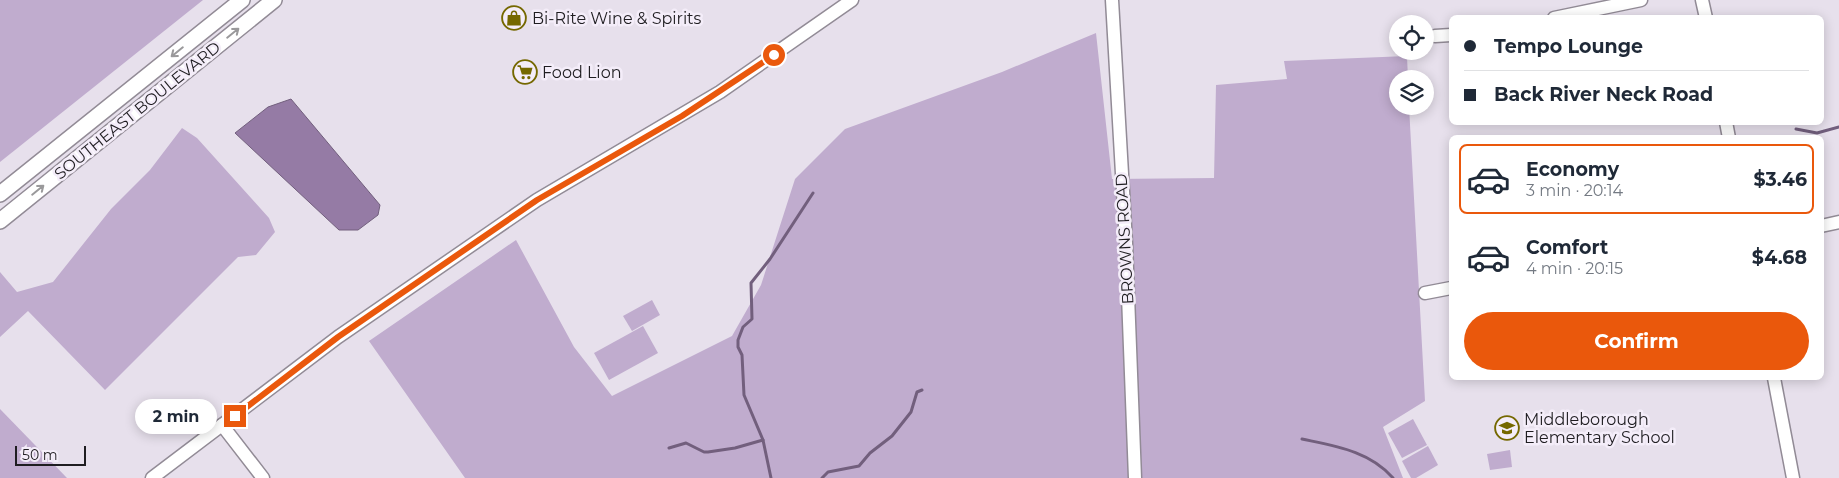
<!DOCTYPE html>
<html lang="en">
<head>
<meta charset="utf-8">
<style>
	body { margin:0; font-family:Montserrat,sans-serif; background:#f2f2f3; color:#1f2937; height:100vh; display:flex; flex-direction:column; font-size:19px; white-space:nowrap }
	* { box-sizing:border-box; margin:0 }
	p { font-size:16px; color:#747a83 }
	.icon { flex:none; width:28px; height:28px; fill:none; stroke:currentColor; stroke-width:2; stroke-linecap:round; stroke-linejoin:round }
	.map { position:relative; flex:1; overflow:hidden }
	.sheet { position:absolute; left:1449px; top:135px; width:375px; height:245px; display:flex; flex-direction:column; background:#fff; border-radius:8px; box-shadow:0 2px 12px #0003 }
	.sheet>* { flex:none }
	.guide { position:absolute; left:1449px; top:15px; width:375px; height:110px; border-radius:8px; box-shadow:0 2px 12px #0003; display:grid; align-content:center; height:110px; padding:0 15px; background:#fff }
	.tools { position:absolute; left:1389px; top:15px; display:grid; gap:10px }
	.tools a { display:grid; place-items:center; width:45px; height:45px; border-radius:50%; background:#fff; box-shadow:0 2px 12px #0003; font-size:25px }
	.scale { position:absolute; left:15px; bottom:12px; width:71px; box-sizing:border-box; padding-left:5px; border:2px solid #1f1d21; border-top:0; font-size:14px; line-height:18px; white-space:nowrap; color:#1f1d21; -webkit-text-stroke:4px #f4edf9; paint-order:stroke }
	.end { position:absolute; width:22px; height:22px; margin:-11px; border:6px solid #ea580c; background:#fff; box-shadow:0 0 0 2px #fff }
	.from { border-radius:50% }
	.bubble { position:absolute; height:35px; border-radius:18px; background:#fff; box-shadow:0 2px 12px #0003; font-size:16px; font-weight:700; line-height:35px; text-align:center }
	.guide b { display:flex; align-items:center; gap:18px; height:48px; font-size:19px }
	.guide b+b { border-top:1px solid #e0e1e3 }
	.guide i { width:12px; height:12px; background:#1f2937 }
	ul { padding:9px 0 0; list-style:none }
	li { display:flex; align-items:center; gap:15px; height:70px; margin:0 10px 8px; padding:0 5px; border:2px solid transparent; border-radius:8px }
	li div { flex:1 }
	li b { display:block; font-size:19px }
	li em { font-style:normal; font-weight:700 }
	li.current { border-color:#ea580c }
	li>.icon { width:45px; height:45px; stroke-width:1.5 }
	.button { display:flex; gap:10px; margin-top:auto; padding:10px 15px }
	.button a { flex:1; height:58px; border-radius:30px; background:#ea580c; color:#fff; font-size:20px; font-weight:700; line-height:58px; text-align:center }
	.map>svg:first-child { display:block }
	.green { fill:#c0acce }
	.water { fill:#957ba5; stroke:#725f7d }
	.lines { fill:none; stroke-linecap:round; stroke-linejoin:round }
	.stream { stroke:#725f7d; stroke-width:3 }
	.minor-casing { stroke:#928b96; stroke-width:15 }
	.major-casing { stroke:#928b96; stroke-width:18 }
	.minor { stroke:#fff; stroke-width:12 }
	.major { stroke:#fff; stroke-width:15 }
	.oneway { stroke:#9a999b }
	.route { stroke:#ea580c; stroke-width:6 }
	.labels { text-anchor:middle; stroke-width:5; stroke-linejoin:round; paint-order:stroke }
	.poi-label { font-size:16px; fill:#1f1d21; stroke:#f4edf9; text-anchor:start }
	.street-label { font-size:16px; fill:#1f1d21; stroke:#f4edf9 }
</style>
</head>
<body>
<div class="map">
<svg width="1839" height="478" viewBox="0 0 1839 478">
	<rect width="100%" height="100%" fill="#e7e0ec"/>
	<g class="green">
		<polygon points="0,0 203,0 0,162"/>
		<polygon points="1096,33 1112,179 1214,178 1216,85 1287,79 1284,61 1407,56 1408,79 1398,79 1398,106 1409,106 1425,401 1383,427 1403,478 465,478 369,341 516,240 574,347 612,396 732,336 761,285 795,179 845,129 1002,72"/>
		<polygon points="182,128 197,138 269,218 275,232 256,255 238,257 105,390 28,311 0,337 0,272 17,292 53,282 111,209 150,170"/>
		<polygon points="652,300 660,315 632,331 623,316"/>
		<polygon points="643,326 658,353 609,380 594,353"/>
		<polygon points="0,409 67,478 0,478"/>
		<polygon points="1413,419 1427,445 1402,458 1388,433"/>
		<polygon points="1428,446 1438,465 1416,478 1411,478 1402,461"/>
		<polygon points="1510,450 1512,467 1490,470 1487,454"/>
	</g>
	<polygon class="water" points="291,99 380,205 378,215 358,230 339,230 235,133 268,107"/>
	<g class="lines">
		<g class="stream">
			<polyline points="1796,129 1817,133 1839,127"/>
			<path d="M1302,439C1335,446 1370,451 1393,478"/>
			<polyline points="669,448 686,443 704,452 708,452 735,448 763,440"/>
			<polyline points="771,478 763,440 744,395 742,355 738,347 738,340 743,327 752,319 751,283 770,259 813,193"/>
			<polyline points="822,478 828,472 859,466 870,453 892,436 911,412 917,392 922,390"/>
		</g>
		<g class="minor-casing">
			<g id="minor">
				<polyline points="1112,0 1126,243 1135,478"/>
				<polyline points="1702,0 1706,18"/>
				<polyline points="1554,18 1641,0"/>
				<polyline points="1435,36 1451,35"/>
				<polyline points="1726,122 1729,138"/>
				<polyline points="1821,226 1839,222"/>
				<polyline points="1425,293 1451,288"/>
				<polyline points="1774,378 1793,478"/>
				<polyline points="222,425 263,478"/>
				<polyline points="152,478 338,337 537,200 720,92 852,0"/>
			</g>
		</g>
		<g class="major-casing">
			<g id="major">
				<polyline points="0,194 242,0"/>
				<polyline points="0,221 274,0"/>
			</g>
		</g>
		<use href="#minor" class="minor"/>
		<use href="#major" class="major"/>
	</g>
	<defs><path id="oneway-shaft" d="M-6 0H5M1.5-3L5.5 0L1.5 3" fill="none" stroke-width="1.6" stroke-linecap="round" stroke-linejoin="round" transform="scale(1.25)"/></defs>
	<g class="oneway">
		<use href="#oneway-shaft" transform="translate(233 33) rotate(-39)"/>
		<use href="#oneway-shaft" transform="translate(177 52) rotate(141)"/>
		<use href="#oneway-shaft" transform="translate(38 190) rotate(-39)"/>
	</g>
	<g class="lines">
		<polyline class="route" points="235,416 338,337 537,200 682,116 774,55"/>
	</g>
	<defs>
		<g id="shop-ring" transform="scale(1.25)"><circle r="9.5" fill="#f4edf9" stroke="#756800" stroke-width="1.5"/><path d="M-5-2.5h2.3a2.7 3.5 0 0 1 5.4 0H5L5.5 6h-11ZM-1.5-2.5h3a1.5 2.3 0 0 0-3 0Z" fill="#756800"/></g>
		<g id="supermarket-ring" transform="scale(1.25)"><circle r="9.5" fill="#f4edf9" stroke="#756800" stroke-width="1.5"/><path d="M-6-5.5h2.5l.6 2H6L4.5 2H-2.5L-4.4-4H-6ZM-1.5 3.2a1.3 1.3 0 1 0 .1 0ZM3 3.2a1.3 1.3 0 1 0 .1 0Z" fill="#756800"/></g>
		<g id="school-ring" transform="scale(1.25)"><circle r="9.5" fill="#f4edf9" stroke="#756800" stroke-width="1.5"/><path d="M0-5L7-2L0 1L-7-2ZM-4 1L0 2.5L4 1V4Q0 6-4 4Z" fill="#756800"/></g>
	</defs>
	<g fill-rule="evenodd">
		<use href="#shop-ring" x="514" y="18"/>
		<use href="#supermarket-ring" x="525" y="72"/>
		<use href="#school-ring" x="1507" y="428"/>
	</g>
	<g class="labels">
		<g class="poi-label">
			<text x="532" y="24">Bi-Rite Wine &amp; Spirits</text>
			<text x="542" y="78">Food Lion</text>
			<text x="1524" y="425">Middleborough<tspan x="1524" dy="18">Elementary School</tspan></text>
		</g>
		<g class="street-label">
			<text transform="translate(137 110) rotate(-39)" y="6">SOUTHEAST BOULEVARD</text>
			<text transform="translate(1124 239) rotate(-93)" y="6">BROWNS ROAD</text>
		</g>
	</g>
</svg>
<div class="tools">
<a><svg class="icon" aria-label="locate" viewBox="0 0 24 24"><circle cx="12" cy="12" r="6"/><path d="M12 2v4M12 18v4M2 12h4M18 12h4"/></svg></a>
<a><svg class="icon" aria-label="layers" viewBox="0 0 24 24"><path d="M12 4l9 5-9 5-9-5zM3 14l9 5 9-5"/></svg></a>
</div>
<div class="scale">50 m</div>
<i class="end from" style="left:774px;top:55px"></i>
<i class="end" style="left:235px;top:416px"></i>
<div class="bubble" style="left:135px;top:399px;width:82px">2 min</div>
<div class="guide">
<b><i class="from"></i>Tempo Lounge</b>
<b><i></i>Back River Neck Road</b>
</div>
<section class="sheet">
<ul>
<li class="current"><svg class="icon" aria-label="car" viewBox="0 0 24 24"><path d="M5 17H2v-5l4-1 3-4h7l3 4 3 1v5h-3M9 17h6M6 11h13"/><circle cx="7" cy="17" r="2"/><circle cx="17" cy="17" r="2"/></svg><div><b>Economy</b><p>3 min · 20:14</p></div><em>$3.46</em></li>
<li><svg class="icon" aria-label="car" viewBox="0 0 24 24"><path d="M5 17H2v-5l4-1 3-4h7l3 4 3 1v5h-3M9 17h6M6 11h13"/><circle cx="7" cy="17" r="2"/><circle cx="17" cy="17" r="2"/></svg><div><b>Comfort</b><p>4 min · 20:15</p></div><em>$4.68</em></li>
</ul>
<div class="button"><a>Confirm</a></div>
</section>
</div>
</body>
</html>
